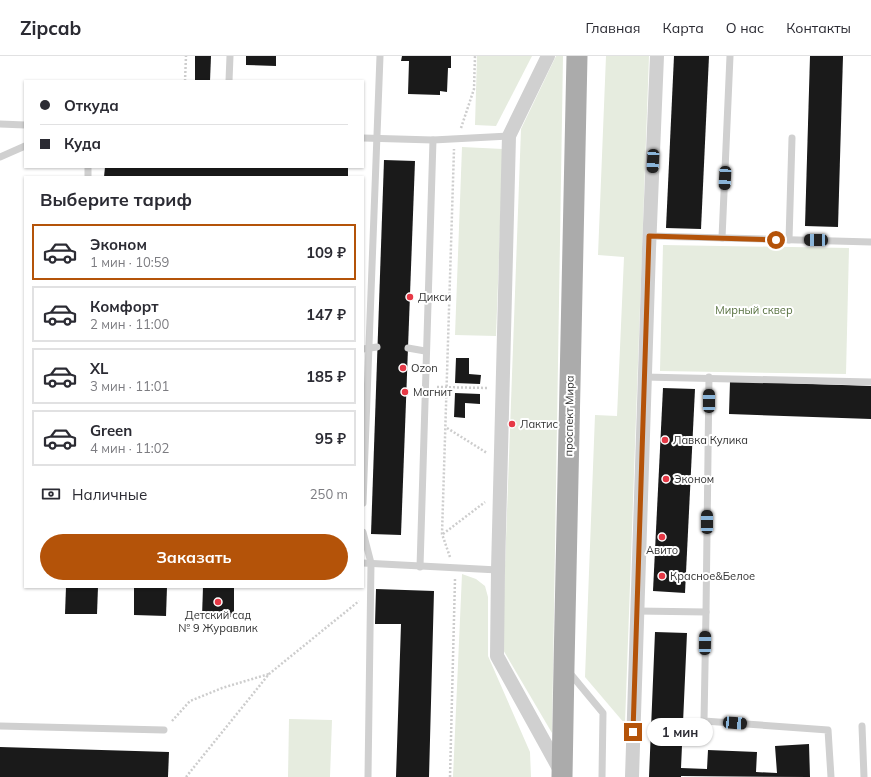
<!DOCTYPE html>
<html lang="ru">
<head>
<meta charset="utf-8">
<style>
	body { margin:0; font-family:Mulish,sans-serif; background:#f7f7f7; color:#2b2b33; height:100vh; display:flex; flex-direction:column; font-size:15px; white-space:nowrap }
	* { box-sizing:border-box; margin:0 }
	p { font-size:13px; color:#7c7c81 }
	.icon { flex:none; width:22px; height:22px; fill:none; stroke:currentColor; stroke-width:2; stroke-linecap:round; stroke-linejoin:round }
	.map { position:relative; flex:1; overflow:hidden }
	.details { position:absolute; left:24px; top:120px; width:340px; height:412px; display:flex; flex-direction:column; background:#fff; border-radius:0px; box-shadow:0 1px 3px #0004 }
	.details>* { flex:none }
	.guide { position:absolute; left:24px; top:24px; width:340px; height:88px; border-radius:0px; box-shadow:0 1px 3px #0004; display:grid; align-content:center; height:88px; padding:0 16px; background:#fff }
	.end { position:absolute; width:18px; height:18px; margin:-9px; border:5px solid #b45309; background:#fff; box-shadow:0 0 0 2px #fff }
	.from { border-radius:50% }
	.bubble { position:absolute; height:28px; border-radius:14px; background:#fff; box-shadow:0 1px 3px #0004; font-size:13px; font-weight:700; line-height:28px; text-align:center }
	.car { position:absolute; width:12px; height:24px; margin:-12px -6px; border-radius:5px; box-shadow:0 0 3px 1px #0007; background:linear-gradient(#222 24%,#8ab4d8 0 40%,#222 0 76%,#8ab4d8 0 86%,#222 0) }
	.guide b { display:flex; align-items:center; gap:14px; height:38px; font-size:15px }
	.guide b+b { border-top:1px solid #e1e1e2 }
	.guide i { width:10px; height:10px; background:#2b2b33 }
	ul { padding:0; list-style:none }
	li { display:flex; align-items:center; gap:12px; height:56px; margin:0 8px 6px; padding:0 8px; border:2px solid #e1e1e2; border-radius:0px }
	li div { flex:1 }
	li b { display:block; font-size:15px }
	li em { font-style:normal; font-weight:700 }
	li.current { border-color:#b45309 }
	li>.icon { width:36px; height:36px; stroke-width:1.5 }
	h2 { padding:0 16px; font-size:18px; line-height:48px }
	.pay { display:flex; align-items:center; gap:10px; height:44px; padding:0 16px; font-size:15px }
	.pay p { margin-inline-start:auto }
	.cta { display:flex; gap:8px; margin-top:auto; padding:8px 16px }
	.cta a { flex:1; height:46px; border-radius:24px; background:#b45309; color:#fff; font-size:16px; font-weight:700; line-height:46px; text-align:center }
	header { display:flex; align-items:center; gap:24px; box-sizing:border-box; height:56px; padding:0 20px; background:#fff; border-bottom:1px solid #e1e1e2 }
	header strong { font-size:19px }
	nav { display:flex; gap:22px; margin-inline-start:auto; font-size:14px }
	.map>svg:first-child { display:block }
	.green { fill:#e6ecdf }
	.building { fill:#1a1a1a }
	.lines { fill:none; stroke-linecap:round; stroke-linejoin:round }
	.path { stroke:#cdcdcd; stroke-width:2.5; stroke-dasharray:2 2; stroke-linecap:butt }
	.lane { stroke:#d0d0d0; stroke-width:7 }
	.street { stroke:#d0d0d0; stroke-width:14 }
	.primary { stroke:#ababab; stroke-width:21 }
	.route { stroke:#b45309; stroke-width:5 }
	.poi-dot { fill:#e63946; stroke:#fff; stroke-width:1.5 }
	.labels { text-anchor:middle; stroke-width:4; stroke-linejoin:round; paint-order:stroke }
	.poi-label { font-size:11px; fill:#333; stroke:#fff; text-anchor:start }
	.park-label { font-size:11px; fill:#56703f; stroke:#fff }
	.street-label { font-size:11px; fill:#333; stroke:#fff }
</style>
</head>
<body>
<header>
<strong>Zipcab</strong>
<nav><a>Главная</a><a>Карта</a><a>О нас</a><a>Контакты</a></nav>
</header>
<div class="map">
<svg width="871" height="721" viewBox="0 0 871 721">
	<rect width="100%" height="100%" fill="#fff"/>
	<g class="green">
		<polygon points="477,0 532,0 496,70 475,69"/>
		<polygon points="556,0 563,0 552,677 502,592 521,73"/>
		<polygon points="606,0 649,0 625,668 585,621 595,359 617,360 624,201 598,199"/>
		<polygon points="462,91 503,93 496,280 455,279"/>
		<polygon points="663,189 849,192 846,318 660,315"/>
		<polygon points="462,518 476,523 485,530 488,541 488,600 530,696 531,721 453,721"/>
		<polygon points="289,663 332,664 330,721 288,721"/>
	</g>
	<g class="building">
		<polygon points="195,0 211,0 210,25 195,25"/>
		<polygon points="246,0 276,0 276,10 246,9"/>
		<polygon points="402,0 451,0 451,12 448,12 447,36 440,35 440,39 408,38 409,5 401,5"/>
		<polygon points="674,0 709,0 701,173 666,172"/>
		<polygon points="810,0 843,0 838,171 805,170"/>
		<polygon points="384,104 415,105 401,479 371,478"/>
		<polygon points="105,111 348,111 348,121 104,121"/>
		<polygon points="456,302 469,302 469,318 481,319 480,328 455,327"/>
		<polygon points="730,325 871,330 871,363 729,358"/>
		<polygon points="663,332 695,333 685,537 653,535"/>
		<polygon points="455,337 480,338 480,348 465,347 465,362 454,361"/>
		<polygon points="66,531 98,531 97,558 65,558"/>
		<polygon points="134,531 167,531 166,560 134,559"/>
		<polygon points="203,531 234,531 234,561 202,561"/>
		<polygon points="376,533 434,535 429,721 396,721 401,568 375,568"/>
		<polygon points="655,576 687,577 681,712 707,713 708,694 757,696 756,716 777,717 775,690 809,688 810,721 681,720 681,721 649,721"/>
		<polygon points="0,691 169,696 168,721 0,721"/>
	</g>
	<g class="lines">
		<g class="path">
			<polyline points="185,25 186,0"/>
			<polyline points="461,72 474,33 475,0"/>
			<polyline points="437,331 488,332"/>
			<polyline points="447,372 487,397"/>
			<polyline points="443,478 485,446"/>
			<polyline points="450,501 442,478 454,93"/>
			<polyline points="172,665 190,645 222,632 269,618"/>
			<polyline points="186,721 269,618 359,545"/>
			<polyline points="450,721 455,523"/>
		</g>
		<g class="lane">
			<polyline points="229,25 230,0"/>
			<polyline points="0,68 25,69"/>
			<polyline points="363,82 433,84 509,80"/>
			<polyline points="0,101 25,90"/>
			<polyline points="88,121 88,111"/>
			<polyline points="649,180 871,186"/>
			<polyline points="722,182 730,0"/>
			<polyline points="789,184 792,82"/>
			<polyline points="408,292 425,295"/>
			<polyline points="363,293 377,291"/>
			<polyline points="644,321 871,326"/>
			<polyline points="709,321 706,556 704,665 828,674 831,721"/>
			<polyline points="363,447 380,0"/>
			<polyline points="363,476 371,507 368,721"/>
			<polyline points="363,507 498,514"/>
			<polyline points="420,511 433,84"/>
			<polyline points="637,555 706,556"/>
			<polyline points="569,616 603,657 602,721"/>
			<polyline points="0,670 164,674"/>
			<polyline points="862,670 864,721"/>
		</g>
		<g class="street">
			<polyline points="548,0 509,80 498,514 497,600 561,716"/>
			<polyline points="632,721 649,193 657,0"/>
		</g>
		<polyline class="primary" points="562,721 564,610 577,0"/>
	</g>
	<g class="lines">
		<polyline class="route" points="633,676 649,180 776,184"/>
	</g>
	<g class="poi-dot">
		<circle cx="410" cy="241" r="4"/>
		<circle cx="403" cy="312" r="4"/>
		<circle cx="405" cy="336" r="4"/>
		<circle cx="512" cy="368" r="4"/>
		<circle cx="665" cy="384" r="4"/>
		<circle cx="666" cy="423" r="4"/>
		<circle cx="662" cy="481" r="4"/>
		<circle cx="662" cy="520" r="4"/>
		<circle cx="218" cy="546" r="4"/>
	</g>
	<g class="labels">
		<g class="poi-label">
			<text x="418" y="245">Дикси</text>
			<text x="411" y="316">Ozon</text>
			<text x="413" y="340">Магнит</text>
			<text x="520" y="372">Лактис</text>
			<text x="673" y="388">Лавка Кулика</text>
			<text x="674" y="427">Эконом</text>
			<text x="662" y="498" text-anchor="middle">Авито</text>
			<text x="670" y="524">Красное&amp;Белое</text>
			<text x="218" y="563" text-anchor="middle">Детский сад<tspan x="218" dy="13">№ 9 Журавлик</tspan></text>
		</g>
		<g class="park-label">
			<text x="754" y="258">Мирный сквер</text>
		</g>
		<g class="street-label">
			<text transform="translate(569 360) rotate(-89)" y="4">проспект Мира</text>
		</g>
	</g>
</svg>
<i class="end from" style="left:776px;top:184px"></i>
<i class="end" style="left:633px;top:676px"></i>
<div class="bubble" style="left:647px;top:662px;width:66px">1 мин</div>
<i class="car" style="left:653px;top:105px;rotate:183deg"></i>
<i class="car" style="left:725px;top:122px;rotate:183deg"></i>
<i class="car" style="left:816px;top:184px;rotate:271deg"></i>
<i class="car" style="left:709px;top:345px;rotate:0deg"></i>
<i class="car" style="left:707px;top:466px;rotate:0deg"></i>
<i class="car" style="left:705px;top:587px;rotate:1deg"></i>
<i class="car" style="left:735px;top:667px;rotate:94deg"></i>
<div class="guide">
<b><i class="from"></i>Откуда</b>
<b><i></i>Куда</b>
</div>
<section class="details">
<h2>Выберите тариф</h2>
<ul>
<li class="current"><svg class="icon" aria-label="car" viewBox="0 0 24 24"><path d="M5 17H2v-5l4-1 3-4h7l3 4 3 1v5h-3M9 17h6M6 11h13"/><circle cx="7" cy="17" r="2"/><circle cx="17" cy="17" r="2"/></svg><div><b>Эконом</b><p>1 мин · 10:59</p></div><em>109 ₽</em></li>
<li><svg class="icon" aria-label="car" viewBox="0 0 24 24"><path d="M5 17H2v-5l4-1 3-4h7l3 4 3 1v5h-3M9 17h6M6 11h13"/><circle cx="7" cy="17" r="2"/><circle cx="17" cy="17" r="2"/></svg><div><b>Комфорт</b><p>2 мин · 11:00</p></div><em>147 ₽</em></li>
<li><svg class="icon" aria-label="car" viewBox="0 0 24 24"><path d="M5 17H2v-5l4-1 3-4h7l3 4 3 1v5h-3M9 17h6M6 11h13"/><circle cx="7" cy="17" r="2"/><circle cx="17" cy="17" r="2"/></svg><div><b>XL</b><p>3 мин · 11:01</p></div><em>185 ₽</em></li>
<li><svg class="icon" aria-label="car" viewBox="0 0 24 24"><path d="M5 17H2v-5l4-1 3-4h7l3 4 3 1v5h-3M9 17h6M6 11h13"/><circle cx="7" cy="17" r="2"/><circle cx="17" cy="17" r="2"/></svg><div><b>Green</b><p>4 мин · 11:02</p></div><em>95 ₽</em></li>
</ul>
<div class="pay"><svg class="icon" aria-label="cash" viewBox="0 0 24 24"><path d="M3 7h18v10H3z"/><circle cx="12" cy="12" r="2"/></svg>Наличные<p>250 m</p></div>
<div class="cta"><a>Заказать</a></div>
</section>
</div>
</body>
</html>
